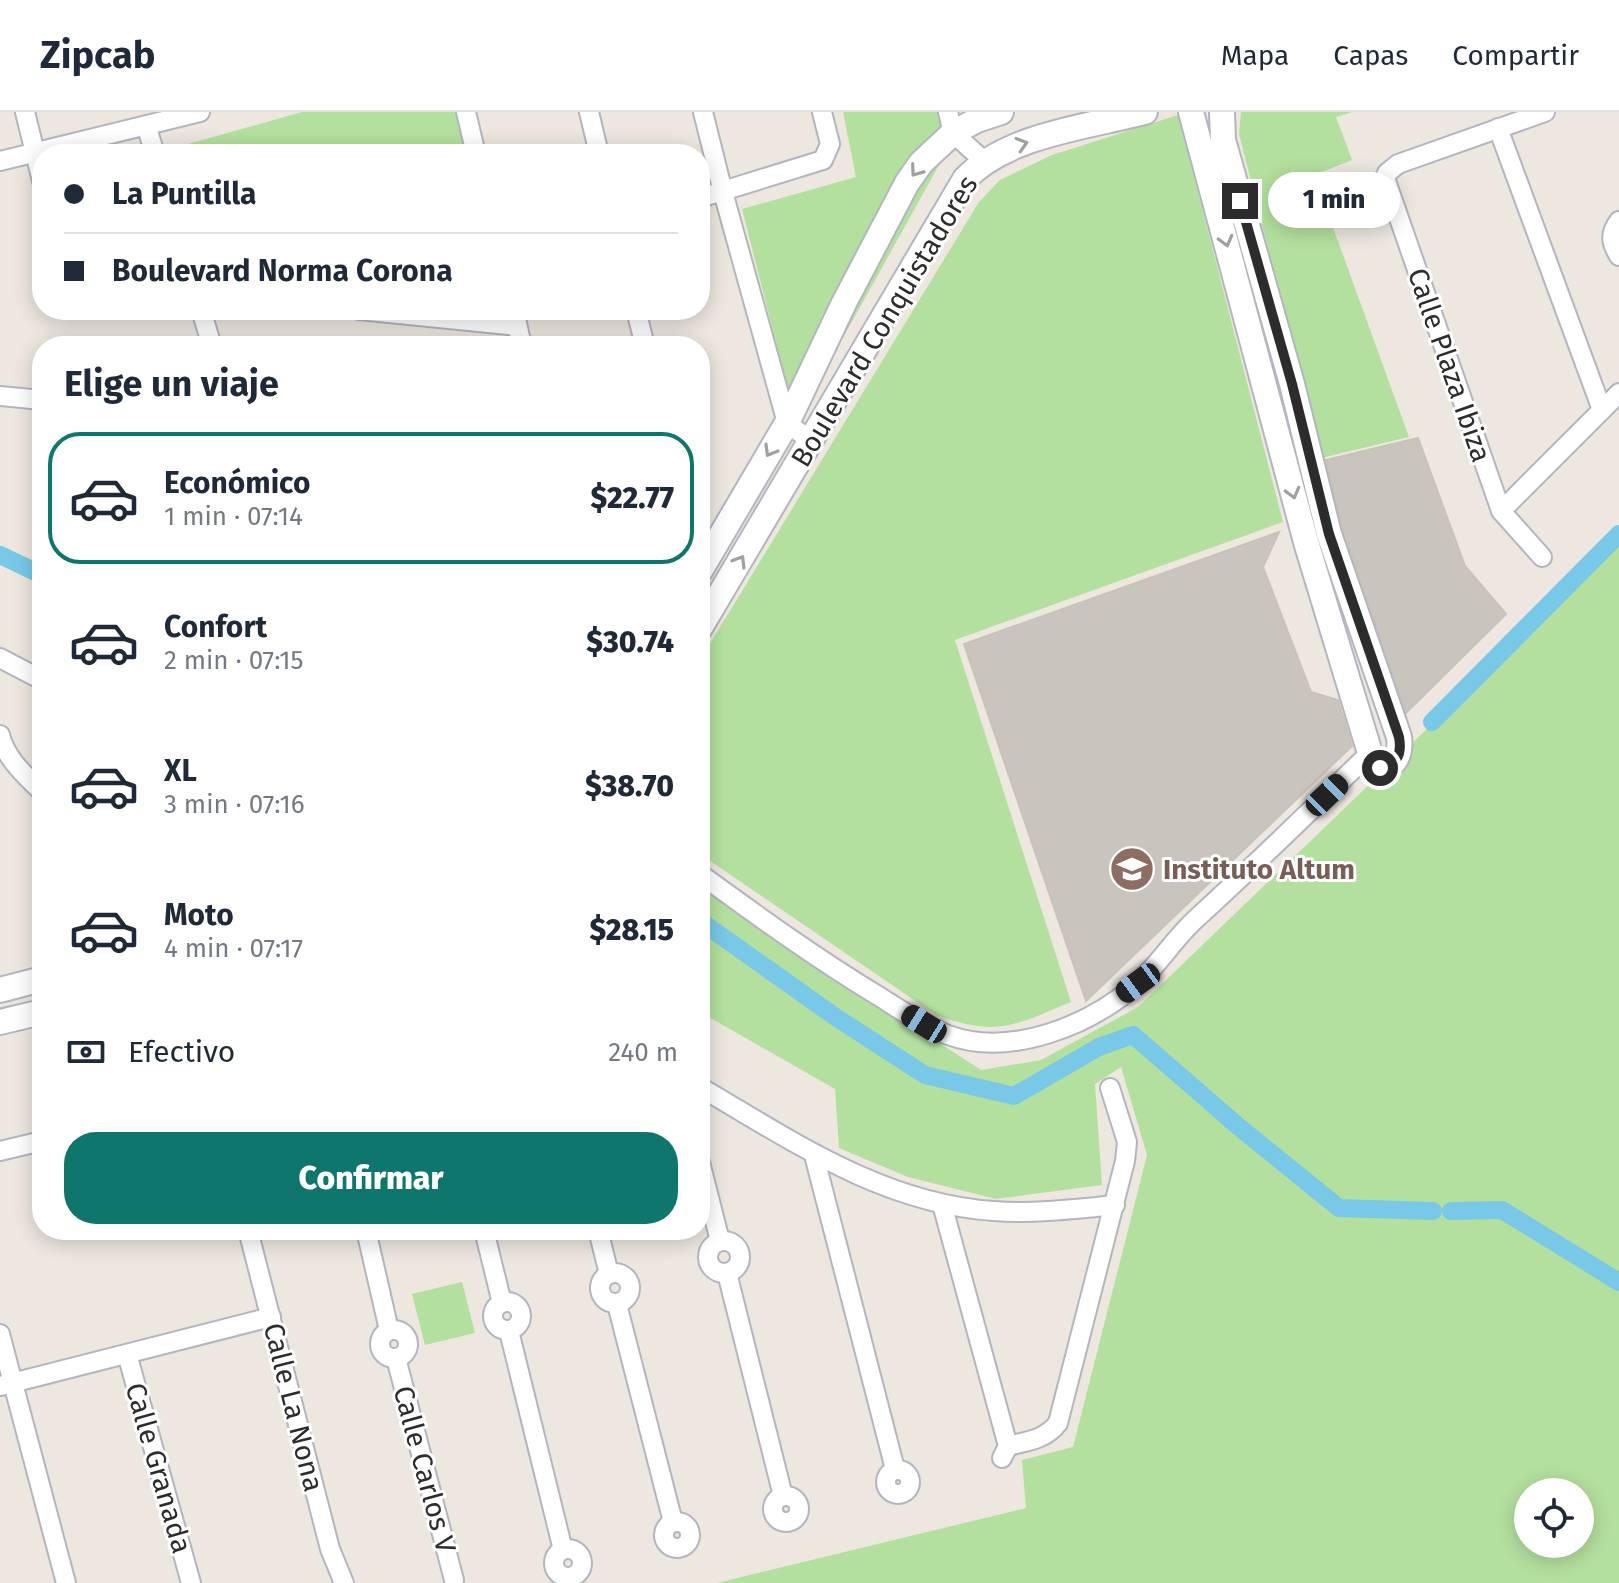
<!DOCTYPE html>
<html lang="es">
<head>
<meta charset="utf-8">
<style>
	body { margin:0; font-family:"Fira Sans",sans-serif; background:#f2f2f3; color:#1f2937; height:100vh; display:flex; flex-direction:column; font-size:30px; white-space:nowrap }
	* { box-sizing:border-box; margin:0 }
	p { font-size:26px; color:#747a83 }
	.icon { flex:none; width:44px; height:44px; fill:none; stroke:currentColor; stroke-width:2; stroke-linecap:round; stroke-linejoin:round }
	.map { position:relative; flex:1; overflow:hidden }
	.details { position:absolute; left:32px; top:224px; width:678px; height:904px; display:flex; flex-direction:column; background:#fff; border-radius:32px; box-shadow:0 4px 20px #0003 }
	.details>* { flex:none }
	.banner { position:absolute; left:32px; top:32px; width:678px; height:176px; border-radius:32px; box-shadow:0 4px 20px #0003; display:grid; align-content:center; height:176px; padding:0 32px; background:#fff }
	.tools { position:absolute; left:1514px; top:1366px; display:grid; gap:16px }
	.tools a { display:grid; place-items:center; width:80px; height:80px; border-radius:50%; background:#fff; box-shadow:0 4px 20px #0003; font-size:40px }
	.end { position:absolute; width:36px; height:36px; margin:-18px; border:10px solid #2c2c2c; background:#fff; box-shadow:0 0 0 4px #fff }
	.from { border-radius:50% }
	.bubble { position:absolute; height:56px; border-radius:28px; background:#fff; box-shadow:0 4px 20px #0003; font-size:26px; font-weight:800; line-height:56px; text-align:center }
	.car { position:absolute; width:24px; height:48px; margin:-24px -12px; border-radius:10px; box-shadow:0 0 6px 2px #0007; background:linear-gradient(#222 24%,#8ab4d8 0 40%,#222 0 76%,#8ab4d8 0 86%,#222 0) }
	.banner b { display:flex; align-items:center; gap:28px; height:76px; font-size:30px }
	.banner b+b { border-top:2px solid #e0e1e3 }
	.banner i { width:20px; height:20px; background:#1f2937 }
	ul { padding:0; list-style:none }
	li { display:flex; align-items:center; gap:24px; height:132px; margin:0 16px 12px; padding:0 16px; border:4px solid transparent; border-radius:32px }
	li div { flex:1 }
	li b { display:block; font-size:30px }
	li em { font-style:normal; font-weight:800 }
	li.current { border-color:#0f766e }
	li>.icon { width:72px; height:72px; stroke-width:1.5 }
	h2 { padding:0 32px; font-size:36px; line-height:96px }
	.pay { display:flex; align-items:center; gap:20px; height:88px; padding:0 32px; font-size:30px }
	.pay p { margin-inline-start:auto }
	.action { display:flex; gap:16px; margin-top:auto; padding:16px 32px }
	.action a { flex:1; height:92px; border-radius:32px; background:#0f766e; color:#fff; font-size:32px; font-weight:800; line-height:92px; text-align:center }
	header { display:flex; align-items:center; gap:48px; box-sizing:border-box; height:112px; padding:0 40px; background:#fff; border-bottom:2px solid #e0e1e3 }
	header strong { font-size:38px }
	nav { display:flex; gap:44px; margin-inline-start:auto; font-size:28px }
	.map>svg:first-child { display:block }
	.green { fill:#b4e09f; fill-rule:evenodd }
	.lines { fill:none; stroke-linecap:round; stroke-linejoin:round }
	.canal { stroke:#79c8e8; stroke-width:18 }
	.building { fill:#c9c5be; stroke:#c8c3b9; stroke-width:2 }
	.minor-casing { stroke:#b3b5bf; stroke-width:22 }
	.tertiary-casing { stroke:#b3b5bf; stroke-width:28 }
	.minor { stroke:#fff; stroke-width:18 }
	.tertiary { stroke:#fff; stroke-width:24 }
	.oneway { stroke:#a0a0a0 }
	.route { stroke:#2c2c2c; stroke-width:10 }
	.labels { text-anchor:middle; stroke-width:6; stroke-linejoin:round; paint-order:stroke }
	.street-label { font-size:28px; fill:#2c2c2c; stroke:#fff }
	.education-label { font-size:28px; font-weight:bold; fill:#785e54; stroke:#fff; text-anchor:start }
</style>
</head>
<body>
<header>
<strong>Zipcab</strong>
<nav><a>Mapa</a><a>Capas</a><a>Compartir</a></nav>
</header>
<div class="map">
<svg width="1619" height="1471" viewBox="0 0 1619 1471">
	<rect width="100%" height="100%" fill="#ede7df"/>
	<g class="green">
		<polygon points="302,0 457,0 467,42 172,42 170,37"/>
		<polygon points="843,0 942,0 949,35 814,278 789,282 742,97 856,65"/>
		<polygon points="1241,0 1352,0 1336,5 1352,48 1314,63 1409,325 1321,346 1239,22"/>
		<path d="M1178,3L1283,410L955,528L1071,890C1013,914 998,925 936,903L700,742V548L979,90L1000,68L1052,43Z"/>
		<path d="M1619,432V1471H717L1026,1396L1022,1348L1073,1335L1147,1043L1121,955L1095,972L1102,1073L996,1087L908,1065L839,1036L835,977L700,900V776L981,958L1041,948L1138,895ZM1528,1380H1580V1432H1528Z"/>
		<polygon points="462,1170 475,1221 425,1233 412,1182"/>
	</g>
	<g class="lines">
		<g class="canal">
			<polyline points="0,443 42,463"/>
			<polyline points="1432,610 1619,422"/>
			<polyline points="700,809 837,906 925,963 1014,984 1099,935 1133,923 1239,1015 1339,1096 1433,1099"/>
			<polyline points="1451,1099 1502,1098 1619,1170"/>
		</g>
	</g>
	<g class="building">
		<polygon points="1418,326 1465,454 1506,502 1406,601 1343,418 1326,348"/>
		<polygon points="1279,420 1263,455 1311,580 1338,588 1352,634 1086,889 964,532"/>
	</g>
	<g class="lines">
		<g class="minor-casing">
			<g id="minor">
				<polyline points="25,0 42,69"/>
				<polyline points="466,0 476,42"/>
				<polyline points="589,0 599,42"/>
				<polyline points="703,0 723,80 787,311 811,329"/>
				<polyline points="948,0 953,21 984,49"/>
				<polyline points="146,13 155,42"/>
				<polyline points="1498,16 1602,298"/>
				<polyline points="0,49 200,0"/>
				<polyline points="700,86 823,48 830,32 822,0"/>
				<path d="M1619,109C1609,122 1611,131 1619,144"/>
				<polyline points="201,198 212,234"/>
				<polyline points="359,198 517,214"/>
				<polyline points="514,198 522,234"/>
				<polyline points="636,198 645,234"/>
				<polyline points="0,284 42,288"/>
				<polyline points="1501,399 1619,281"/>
				<polyline points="1542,445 1501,399 1385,66 1387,61 1398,52 1545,0"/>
				<polyline points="0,546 42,568"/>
				<path d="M0,623C6,647 25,663 42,680"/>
				<path d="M700,762C759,805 817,847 880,885C902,899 924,914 948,923C1011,946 1091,913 1138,871C1160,851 1176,824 1199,804C1257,751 1313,696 1370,641"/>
				<path d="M700,975C792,1029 884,1092 994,1099C1034,1102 1075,1097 1115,1093"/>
				<polyline points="0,1039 42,1029"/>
				<polyline points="814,1043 895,1357"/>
				<polyline points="700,1050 720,1129"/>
				<polyline points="942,1092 1008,1334 1002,1346"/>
				<polyline points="248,1118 330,1437 344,1471"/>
				<polyline points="366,1118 389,1218"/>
				<polyline points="484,1118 502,1191"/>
				<polyline points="598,1118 609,1162"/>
				<circle cx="724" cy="1145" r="16"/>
				<circle cx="615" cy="1176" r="15"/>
				<polyline points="727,1161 783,1384"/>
				<circle cx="507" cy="1204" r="14"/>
				<polyline points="617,1192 673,1410"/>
				<circle cx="394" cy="1232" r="14"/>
				<polyline points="509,1219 563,1438"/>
				<polyline points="0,1222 66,1471"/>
				<polyline points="127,1242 191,1471"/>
				<polyline points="396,1246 454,1468"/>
				<polyline points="0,1274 271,1205"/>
				<path d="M1008,1334C1027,1329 1045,1328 1058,1311L1125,1049L1127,1030L1110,976"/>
				<circle cx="898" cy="1370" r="12"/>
				<circle cx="786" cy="1397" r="13"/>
				<circle cx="677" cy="1423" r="13"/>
				<circle cx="568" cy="1451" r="14"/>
			</g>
		</g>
		<g class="tertiary-casing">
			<g id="tertiary">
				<path d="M1191,0L1306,430L1370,641L1377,654C1396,658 1401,641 1399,625L1329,422L1292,272L1223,28L1222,0"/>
				<polyline points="700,459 787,311 844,191 907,71 921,51 953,21 977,8 1001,0"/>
				<path d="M700,516L965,67C1007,23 1087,15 1145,0"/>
				<polyline points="0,878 42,867"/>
				<polyline points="0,910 42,900"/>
			</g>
		</g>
		<use href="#minor" class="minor"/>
		<use href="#tertiary" class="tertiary"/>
	</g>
	<defs><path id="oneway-chevron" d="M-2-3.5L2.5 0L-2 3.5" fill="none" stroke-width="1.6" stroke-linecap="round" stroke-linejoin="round" transform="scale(2)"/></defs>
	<g class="oneway">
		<use href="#oneway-chevron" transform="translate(1022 32) rotate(-17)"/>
		<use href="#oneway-chevron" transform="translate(916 59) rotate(126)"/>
		<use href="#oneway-chevron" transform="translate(1226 129) rotate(75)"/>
		<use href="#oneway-chevron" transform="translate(770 339) rotate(120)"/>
		<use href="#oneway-chevron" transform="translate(1293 381) rotate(75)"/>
		<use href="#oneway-chevron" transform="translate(740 449) rotate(-59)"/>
	</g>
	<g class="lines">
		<path class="route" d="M1240,89L1292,272L1329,422L1399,625C1402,642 1398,652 1380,656"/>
	</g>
	<defs>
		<g id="school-disc" transform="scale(2.3)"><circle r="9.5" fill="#8d6e63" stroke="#fff"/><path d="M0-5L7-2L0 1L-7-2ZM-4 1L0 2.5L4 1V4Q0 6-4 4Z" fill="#fff"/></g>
	</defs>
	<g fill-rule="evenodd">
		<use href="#school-disc" x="1132" y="757"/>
	</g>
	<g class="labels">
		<g class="street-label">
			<text transform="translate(884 209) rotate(-59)" y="10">Boulevard Conquistadores</text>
			<text transform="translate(1450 253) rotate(71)" y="10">Calle Plaza Ibiza</text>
			<text transform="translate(294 1295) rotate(76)" y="10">Calle La Nona</text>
			<text transform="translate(159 1356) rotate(74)" y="10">Calle Granada</text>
			<text transform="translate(425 1357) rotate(75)" y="10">Calle Carlos V</text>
		</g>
		<g class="education-label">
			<text x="1163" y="767">Instituto Altum</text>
		</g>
	</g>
</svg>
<div class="tools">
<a><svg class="icon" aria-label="locate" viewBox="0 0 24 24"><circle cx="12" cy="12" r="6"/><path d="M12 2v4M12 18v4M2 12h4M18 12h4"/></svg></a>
</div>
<i class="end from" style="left:1380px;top:656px"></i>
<i class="end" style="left:1240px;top:89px"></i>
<div class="bubble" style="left:1268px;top:60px;width:132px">1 min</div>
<i class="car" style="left:1327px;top:683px;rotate:46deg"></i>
<i class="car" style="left:1138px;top:871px;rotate:234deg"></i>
<i class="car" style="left:924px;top:912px;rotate:302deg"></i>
<div class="banner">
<b><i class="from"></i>La Puntilla</b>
<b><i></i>Boulevard Norma Corona</b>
</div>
<section class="details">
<h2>Elige un viaje</h2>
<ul>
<li class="current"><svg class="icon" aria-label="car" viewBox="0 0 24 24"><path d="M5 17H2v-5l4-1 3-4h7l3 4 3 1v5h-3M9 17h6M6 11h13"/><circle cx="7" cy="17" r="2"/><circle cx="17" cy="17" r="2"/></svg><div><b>Económico</b><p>1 min · 07:14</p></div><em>$22.77</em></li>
<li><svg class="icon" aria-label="car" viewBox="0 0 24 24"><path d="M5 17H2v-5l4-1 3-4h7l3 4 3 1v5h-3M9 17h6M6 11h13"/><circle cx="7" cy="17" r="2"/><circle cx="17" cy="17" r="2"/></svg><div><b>Confort</b><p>2 min · 07:15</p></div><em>$30.74</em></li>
<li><svg class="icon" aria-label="car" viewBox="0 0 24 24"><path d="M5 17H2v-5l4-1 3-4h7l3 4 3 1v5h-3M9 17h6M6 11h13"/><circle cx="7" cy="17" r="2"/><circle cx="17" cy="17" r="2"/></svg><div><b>XL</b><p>3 min · 07:16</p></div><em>$38.70</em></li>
<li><svg class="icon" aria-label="car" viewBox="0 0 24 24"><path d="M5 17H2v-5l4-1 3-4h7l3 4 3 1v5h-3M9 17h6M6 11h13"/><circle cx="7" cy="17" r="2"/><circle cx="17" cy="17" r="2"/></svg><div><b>Moto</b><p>4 min · 07:17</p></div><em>$28.15</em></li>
</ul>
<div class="pay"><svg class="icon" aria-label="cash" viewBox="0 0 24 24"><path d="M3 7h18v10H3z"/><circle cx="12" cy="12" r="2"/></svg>Efectivo<p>240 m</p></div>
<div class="action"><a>Confirmar</a></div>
</section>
</div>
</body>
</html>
